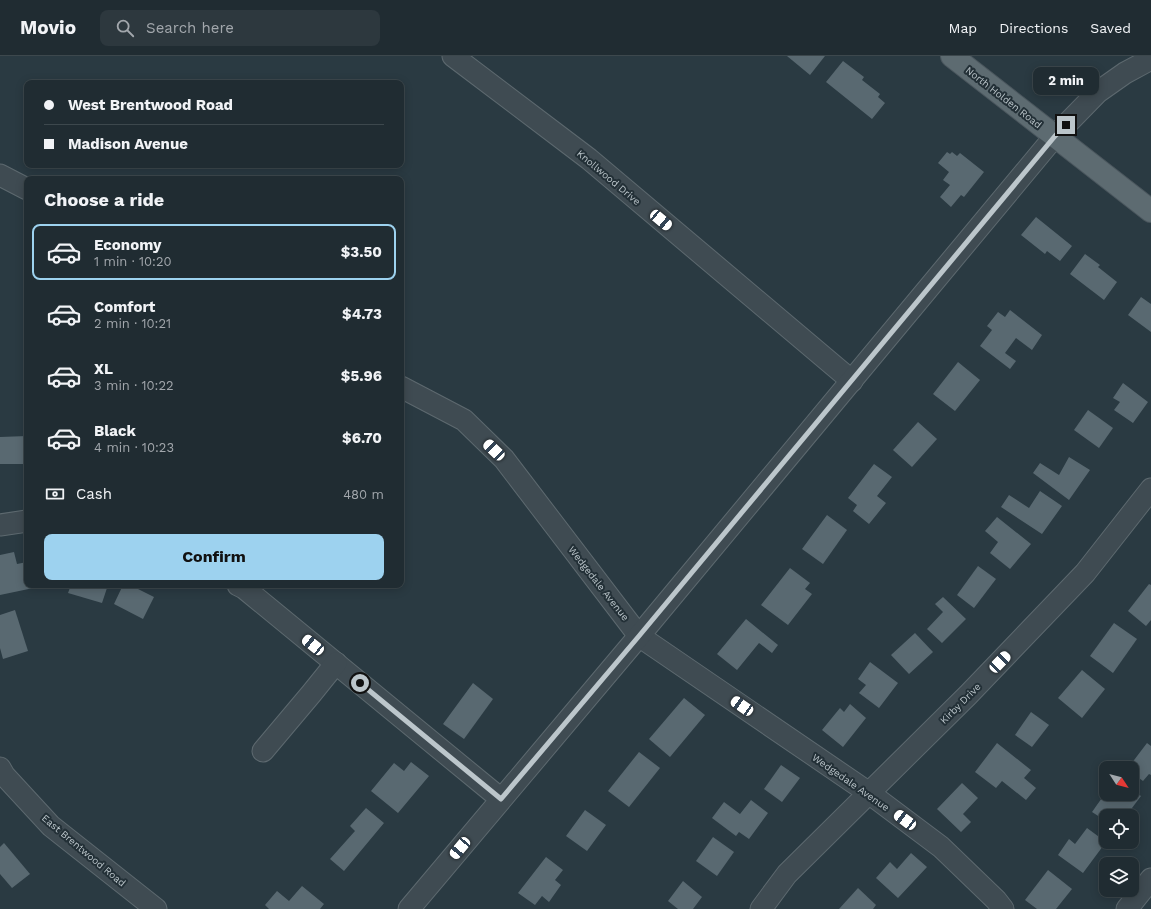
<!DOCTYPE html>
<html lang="en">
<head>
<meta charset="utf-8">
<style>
	body { margin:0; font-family:"Work Sans",sans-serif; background:#2d383e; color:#f1f3f6; height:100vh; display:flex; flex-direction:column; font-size:15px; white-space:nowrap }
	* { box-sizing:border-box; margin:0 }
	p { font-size:13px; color:#a2a7ac }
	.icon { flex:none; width:22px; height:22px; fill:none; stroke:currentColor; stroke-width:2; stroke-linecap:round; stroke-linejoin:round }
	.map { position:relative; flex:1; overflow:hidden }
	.panel { position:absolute; left:24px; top:120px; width:380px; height:412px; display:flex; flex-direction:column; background:#202c32; border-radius:8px; box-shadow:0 2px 10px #0003,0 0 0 1px #3d484d }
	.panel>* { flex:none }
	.top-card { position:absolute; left:24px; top:24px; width:380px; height:88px; border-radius:8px; box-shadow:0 2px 10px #0003,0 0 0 1px #3d484d; display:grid; align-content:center; height:88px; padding:0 20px; background:#202c32 }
	.needle { width:26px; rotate:126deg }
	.tools { position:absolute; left:1099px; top:705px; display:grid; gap:8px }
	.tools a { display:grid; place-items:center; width:40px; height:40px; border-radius:8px; background:#202c32; box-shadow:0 2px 10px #0003,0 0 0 1px #3d484d; font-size:20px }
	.end { position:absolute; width:18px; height:18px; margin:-9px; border:5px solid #bcc6cb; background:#111; box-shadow:0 0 0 2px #111 }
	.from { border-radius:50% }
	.bubble { position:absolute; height:28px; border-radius:8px; background:#202c32; box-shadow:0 2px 10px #0003,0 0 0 1px #3d484d; font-size:13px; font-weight:700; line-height:28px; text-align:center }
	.car { position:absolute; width:12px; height:24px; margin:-12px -6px; border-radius:5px; box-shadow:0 0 3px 1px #0007; background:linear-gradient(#fff 24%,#345 0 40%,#fff 0 76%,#345 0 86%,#fff 0) }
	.top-card b { display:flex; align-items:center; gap:14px; height:38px; font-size:15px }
	.top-card b+b { border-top:1px solid #3d484d }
	.top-card i { width:10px; height:10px; background:#f1f3f6 }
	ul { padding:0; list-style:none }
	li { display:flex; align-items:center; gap:12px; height:56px; margin:0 8px 6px; padding:0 12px; border:2px solid transparent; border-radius:8px }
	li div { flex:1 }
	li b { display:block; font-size:15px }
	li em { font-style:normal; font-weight:700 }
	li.current { border-color:#9dd2ef }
	li>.icon { width:36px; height:36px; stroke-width:1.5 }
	h2 { padding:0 20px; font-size:18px; line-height:48px }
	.pay { display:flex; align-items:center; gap:10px; height:44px; padding:0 20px; font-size:15px }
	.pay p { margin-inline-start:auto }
	.cta { display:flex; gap:8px; margin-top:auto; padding:8px 20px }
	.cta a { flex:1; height:46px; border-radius:8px; background:#9dd2ef; color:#111; font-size:16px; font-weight:700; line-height:46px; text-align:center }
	header { display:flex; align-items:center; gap:24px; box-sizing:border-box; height:56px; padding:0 20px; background:#202c32; border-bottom:1px solid #3d484d }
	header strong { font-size:19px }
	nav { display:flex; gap:22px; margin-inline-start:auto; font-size:14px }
	.search { width:280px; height:36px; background:#2d383e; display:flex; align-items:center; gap:10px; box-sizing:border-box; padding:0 14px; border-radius:8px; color:#a2a7ac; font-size:15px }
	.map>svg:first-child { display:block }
	.building { fill:#596971 }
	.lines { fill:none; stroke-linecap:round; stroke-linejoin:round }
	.minor-casing { stroke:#5d696f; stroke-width:23 }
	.major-casing { stroke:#4b575e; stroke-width:24 }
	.minor { stroke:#3f4b52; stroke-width:21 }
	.major { stroke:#5d6b71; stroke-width:22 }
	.route { stroke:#bcc6cb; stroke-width:5 }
	.labels { text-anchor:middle; stroke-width:4; stroke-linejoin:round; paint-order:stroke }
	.street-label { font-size:10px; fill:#bcc6cb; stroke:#233037 }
</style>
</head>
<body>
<header>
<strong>Movio</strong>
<div class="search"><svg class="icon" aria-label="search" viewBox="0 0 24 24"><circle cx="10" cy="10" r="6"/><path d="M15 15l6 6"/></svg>Search here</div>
<nav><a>Map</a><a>Directions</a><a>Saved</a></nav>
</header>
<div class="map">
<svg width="1151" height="853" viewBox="0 0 1151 853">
	<rect width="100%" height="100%" fill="#2a3a42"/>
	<g class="building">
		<polygon points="787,0 825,0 810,19"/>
		<polygon points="843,5 864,21 862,24 880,38 878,41 885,47 872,63 826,26"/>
		<polygon points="947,96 950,98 952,96 957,100 960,97 984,116 964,141 961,139 951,151 940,141 950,129 943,124 949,116 938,107"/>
		<polygon points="1036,161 1072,190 1060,205 1047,195 1045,198 1021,179"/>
		<polygon points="1085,198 1100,209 1098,211 1117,226 1104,244 1070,218"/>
		<polygon points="1141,241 1151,248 1151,276 1128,259"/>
		<polygon points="1010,254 1042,279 1032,294 1016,282 1005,297 1016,305 1010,313 980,290 992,274 987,270 998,256 1005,261"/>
		<polygon points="958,306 980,324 955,355 933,338"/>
		<polygon points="1123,327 1148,346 1133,367 1114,354 1120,346 1113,342"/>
		<polygon points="1088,354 1113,372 1099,392 1074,374"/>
		<polygon points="918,366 937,383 912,411 893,394"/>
		<polygon points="27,380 27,408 0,408 0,381"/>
		<polygon points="1069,401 1090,414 1069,444 1033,417 1040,407 1059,419"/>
		<polygon points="874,408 892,421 877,440 886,447 869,468 853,455 857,449 848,442"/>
		<polygon points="1040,435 1062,450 1042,478 1001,451 1009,439 1029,452"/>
		<polygon points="827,459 847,474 823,508 802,493"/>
		<polygon points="997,461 1031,488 1010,513 990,497 998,486 985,475"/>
		<polygon points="14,496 17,508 27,506 27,529 43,530 0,539 0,499"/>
		<polygon points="978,510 996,523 974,552 957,539"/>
		<polygon points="790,512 810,527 805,533 812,538 788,569 761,549"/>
		<polygon points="1149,528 1151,529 1151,564 1146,570 1128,555"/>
		<polygon points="71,529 108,529 102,547 68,537"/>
		<polygon points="123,529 130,529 154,541 143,563 114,548"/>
		<polygon points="943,541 966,563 942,587 927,573 943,556 935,548"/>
		<polygon points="15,554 28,595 3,603 0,592 0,559"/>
		<polygon points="746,563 778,589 772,597 759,587 737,614 717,598"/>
		<polygon points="1114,567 1137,583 1113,617 1090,600"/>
		<polygon points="915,577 933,596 909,618 891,599"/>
		<polygon points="870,606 898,627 879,652 859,637 866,629 858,623"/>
		<polygon points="1082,614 1105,633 1082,662 1058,642"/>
		<polygon points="473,627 493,643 464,683 443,668"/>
		<polygon points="684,642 705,659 670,701 649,683"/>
		<polygon points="850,648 866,662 843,691 822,674 840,652 844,656"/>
		<polygon points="1031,656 1049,669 1032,691 1015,679"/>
		<polygon points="997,687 1031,714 1024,722 1036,732 1026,744 1002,725 996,732 975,716"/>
		<polygon points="1147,687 1151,690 1151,719 1149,718 1143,725 1132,717 1132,712 1128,712"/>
		<polygon points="639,696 660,712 629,751 608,735"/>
		<polygon points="411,706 429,720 398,757 371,735 394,707 404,715"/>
		<polygon points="781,709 800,722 782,746 764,733"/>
		<polygon points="962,727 978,742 963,758 971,766 961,776 937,753"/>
		<polygon points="1132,734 1141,740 1126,760 1106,760 1106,765 1092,756 1104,739 1111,744 1116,738 1132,738"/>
		<polygon points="751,744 768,757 749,783 739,776 736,780 712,762 724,746 740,758"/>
		<polygon points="366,752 384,767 344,815 330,803 355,775 350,770"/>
		<polygon points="585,754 606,769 587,795 566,780"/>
		<polygon points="1087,772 1106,786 1083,817 1058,799 1069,783 1075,788"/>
		<polygon points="713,781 734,796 717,820 696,805"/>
		<polygon points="4,787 30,818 12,832 0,818 0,791"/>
		<polygon points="911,797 927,811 898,842 876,822 890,806 897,813"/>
		<polygon points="546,801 563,814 555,824 561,829 549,846 542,840 535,849 518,837"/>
		<polygon points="1048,814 1072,833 1056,853 1037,853 1025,844"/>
		<polygon points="683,825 702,841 693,853 678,853 668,845"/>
		<polygon points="302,830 324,848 320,853 269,853 265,849 277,835 289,845"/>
		<polygon points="858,832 876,849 873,853 839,853"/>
	</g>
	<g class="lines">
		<g class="minor-casing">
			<g id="minor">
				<polyline points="453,0 589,103 852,325"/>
				<polyline points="0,119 27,133"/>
				<polyline points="401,331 464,364 504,403 639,580 869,737 941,791 996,844 1003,853"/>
				<polyline points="0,469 27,465"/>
				<polyline points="238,529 244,532 501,743"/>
				<polyline points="263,695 311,638 336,607"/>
				<polyline points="0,712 4,719 51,770 156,853"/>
				<polyline points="409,853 639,580 1055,80 1098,36 1125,17 1151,3"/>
				<polyline points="761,853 787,818 968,639 1085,517 1151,433"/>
				<polyline points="1127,853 1151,823"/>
			</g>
		</g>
		<g class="major-casing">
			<polyline id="major" points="952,0 1151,155"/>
		</g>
		<use href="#minor" class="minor"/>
		<use href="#major" class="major"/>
	</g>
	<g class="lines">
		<polyline class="route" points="360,627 501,743 639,580 1055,80 1066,69"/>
	</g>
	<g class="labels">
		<g class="street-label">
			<text transform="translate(1004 41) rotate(38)" y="4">North Holden Road</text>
			<text transform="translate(609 121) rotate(40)" y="4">Knollwood Drive</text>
			<text transform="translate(599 527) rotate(52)" y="4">Wedgedale Avenue</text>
			<text transform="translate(960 647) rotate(-45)" y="4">Kirby Drive</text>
			<text transform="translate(851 726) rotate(35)" y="4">Wedgedale Avenue</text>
			<text transform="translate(84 794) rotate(40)" y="4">East Brentwood Road</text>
		</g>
	</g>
</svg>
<div class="tools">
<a><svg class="needle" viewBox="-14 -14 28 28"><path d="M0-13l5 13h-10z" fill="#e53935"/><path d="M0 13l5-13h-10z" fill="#a2a7ac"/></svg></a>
<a><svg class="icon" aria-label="locate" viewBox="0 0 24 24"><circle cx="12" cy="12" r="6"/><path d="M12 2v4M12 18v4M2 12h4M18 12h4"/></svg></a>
<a><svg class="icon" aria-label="layers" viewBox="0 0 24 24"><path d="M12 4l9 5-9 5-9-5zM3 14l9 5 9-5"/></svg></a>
</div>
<i class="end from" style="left:360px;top:627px"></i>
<i class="end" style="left:1066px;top:69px"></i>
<div class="bubble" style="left:1033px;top:11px;width:66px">2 min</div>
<i class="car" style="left:661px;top:164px;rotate:130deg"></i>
<i class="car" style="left:494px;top:394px;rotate:314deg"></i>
<i class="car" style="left:313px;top:589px;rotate:309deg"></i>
<i class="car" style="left:1000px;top:606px;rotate:44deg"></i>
<i class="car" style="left:742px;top:650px;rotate:304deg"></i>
<i class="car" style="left:905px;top:764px;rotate:307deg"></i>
<i class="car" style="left:460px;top:792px;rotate:220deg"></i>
<div class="top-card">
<b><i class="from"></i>West Brentwood Road</b>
<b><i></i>Madison Avenue</b>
</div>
<section class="panel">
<h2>Choose a ride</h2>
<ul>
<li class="current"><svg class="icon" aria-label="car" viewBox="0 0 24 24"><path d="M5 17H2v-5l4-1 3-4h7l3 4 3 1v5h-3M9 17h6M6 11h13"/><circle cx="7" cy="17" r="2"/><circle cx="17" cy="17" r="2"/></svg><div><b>Economy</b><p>1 min · 10:20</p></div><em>$3.50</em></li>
<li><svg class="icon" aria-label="car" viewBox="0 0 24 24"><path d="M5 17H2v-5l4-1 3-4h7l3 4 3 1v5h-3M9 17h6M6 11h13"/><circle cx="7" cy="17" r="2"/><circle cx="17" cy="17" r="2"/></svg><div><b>Comfort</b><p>2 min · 10:21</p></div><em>$4.73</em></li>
<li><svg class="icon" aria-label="car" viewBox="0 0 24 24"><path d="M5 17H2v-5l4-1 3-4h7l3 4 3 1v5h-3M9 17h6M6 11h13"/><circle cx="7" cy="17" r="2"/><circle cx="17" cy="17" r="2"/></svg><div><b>XL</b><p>3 min · 10:22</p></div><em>$5.96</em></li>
<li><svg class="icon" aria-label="car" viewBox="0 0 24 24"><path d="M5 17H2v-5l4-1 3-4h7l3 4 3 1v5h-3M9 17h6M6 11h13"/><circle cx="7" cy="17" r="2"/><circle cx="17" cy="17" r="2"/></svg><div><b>Black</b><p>4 min · 10:23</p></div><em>$6.70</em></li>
</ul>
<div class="pay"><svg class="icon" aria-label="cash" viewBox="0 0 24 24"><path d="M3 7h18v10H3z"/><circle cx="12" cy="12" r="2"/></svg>Cash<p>480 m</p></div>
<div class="cta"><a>Confirm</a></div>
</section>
</div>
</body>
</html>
